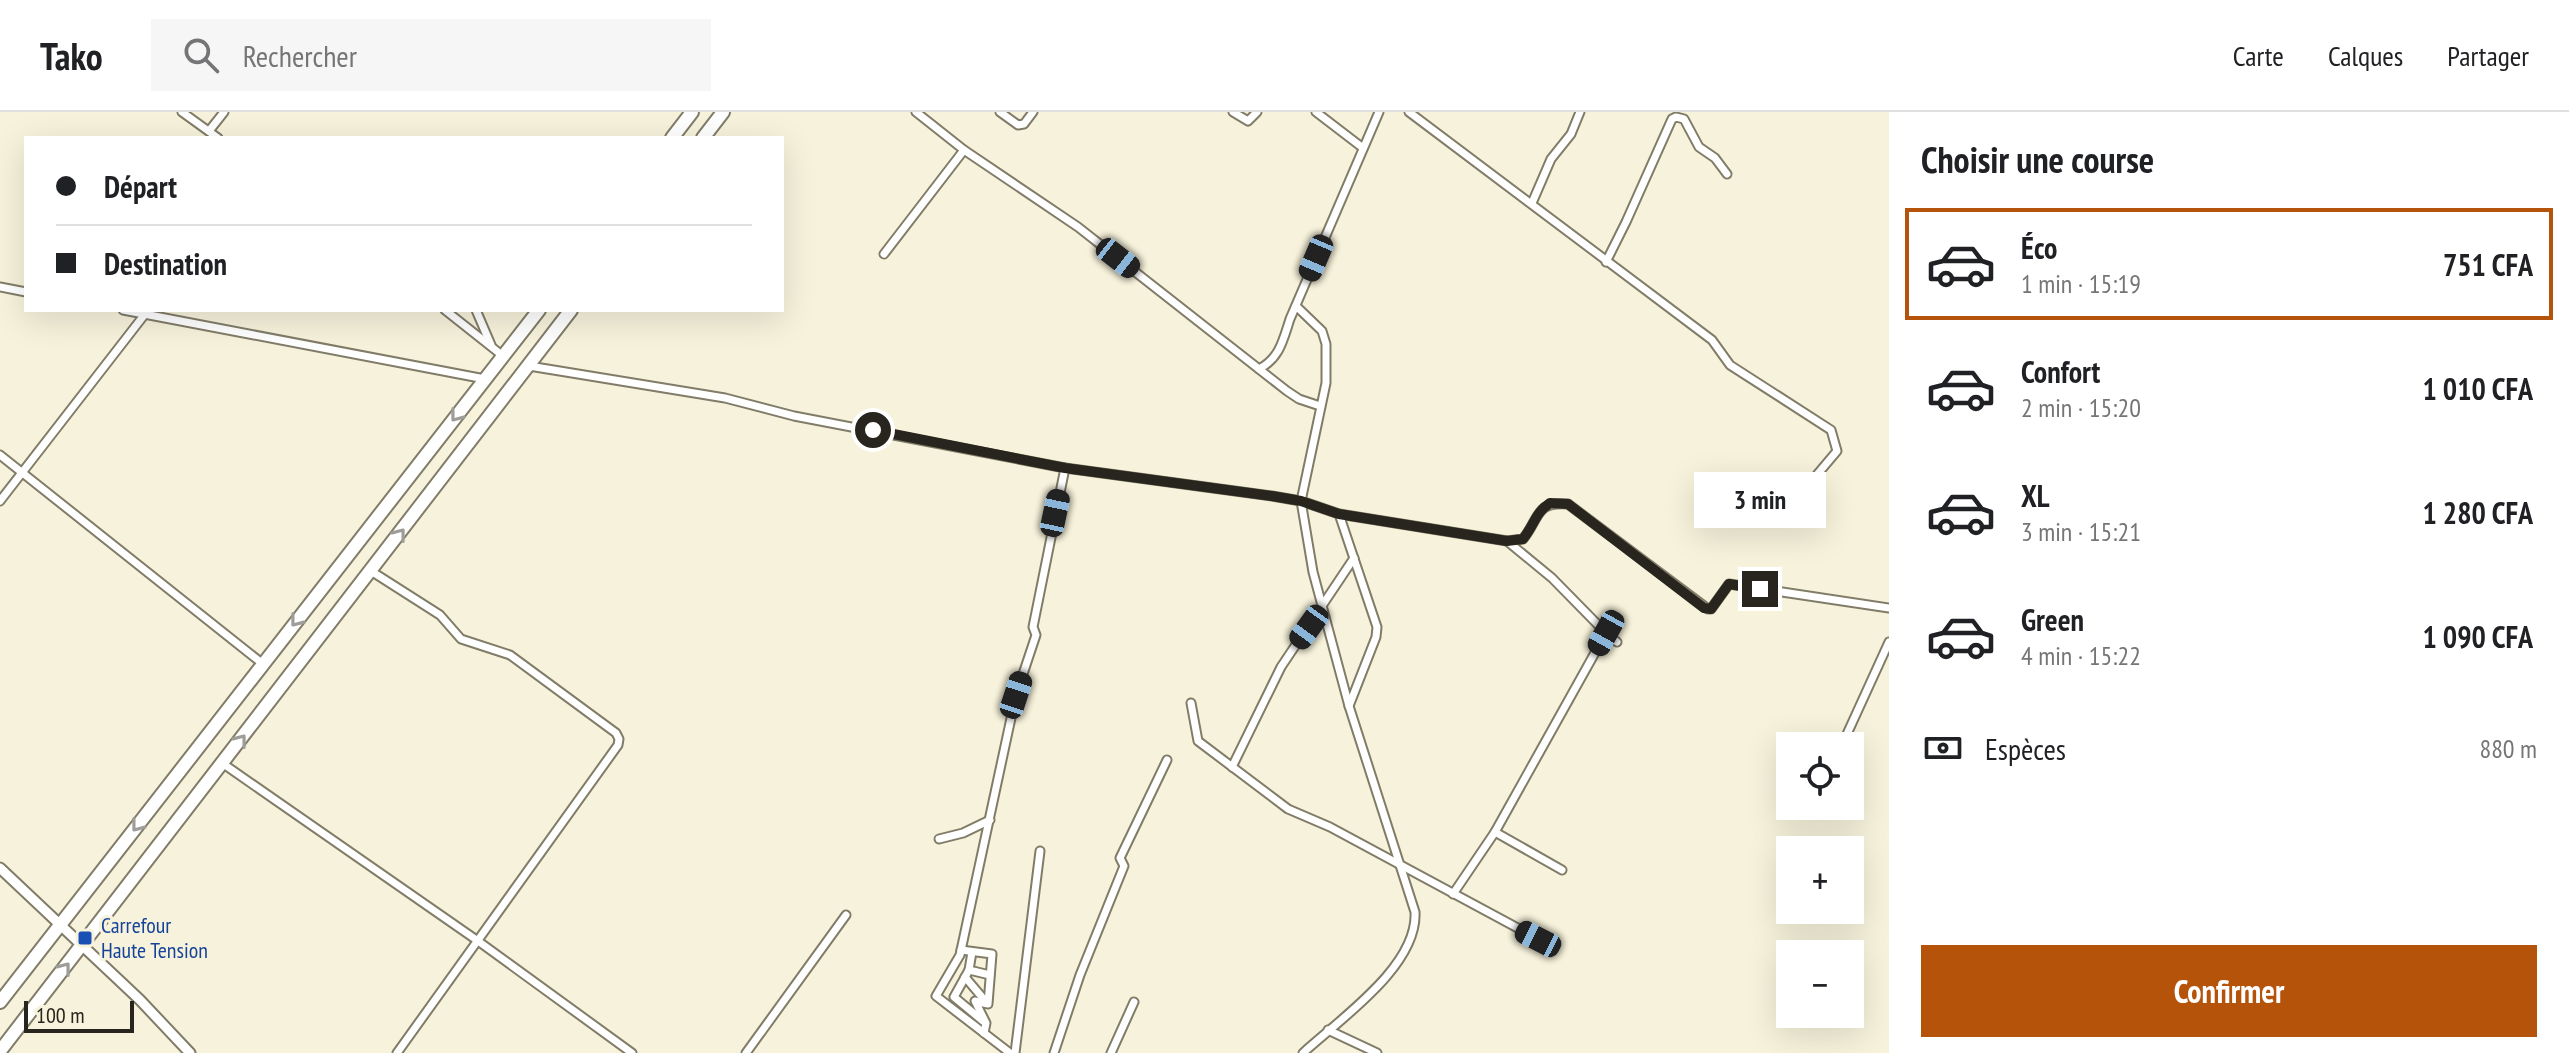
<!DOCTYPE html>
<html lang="fr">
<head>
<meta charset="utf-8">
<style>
	body { margin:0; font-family:"PT Sans Narrow",sans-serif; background:#f6f6f6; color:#202124; height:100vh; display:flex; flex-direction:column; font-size:30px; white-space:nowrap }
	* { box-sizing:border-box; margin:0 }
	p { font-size:26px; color:#757577 }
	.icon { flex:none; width:44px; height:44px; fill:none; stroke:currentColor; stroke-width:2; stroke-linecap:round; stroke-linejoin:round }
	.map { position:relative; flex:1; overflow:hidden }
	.sheet { display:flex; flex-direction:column; background:#fff; width:680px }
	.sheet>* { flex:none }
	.top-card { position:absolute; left:24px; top:24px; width:760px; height:176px; border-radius:0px; box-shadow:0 8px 32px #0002; display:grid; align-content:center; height:176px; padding:0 32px; background:#fff }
	.fabs { position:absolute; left:1776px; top:620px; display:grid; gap:16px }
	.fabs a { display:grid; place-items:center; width:88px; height:88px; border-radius:0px; background:#fff; box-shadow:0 8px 32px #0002; font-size:40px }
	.scale { position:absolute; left:24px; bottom:20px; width:110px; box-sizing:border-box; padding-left:8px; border:4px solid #27251d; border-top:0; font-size:22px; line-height:28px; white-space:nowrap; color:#27251d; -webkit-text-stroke:6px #f7f2db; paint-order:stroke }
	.end { position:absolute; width:36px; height:36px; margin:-18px; border:10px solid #27251d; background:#fff; box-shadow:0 0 0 4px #fff }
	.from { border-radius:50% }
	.bubble { position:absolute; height:56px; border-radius:0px; background:#fff; box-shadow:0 8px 32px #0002; font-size:26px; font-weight:800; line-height:56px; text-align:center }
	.car { position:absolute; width:24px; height:48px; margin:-24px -12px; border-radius:10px; box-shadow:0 0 6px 2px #0007; background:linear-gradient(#222 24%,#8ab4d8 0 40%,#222 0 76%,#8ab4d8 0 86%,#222 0) }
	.top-card b { display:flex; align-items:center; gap:28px; height:76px; font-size:30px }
	.top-card b+b { border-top:2px solid #e0e0e0 }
	.top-card i { width:20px; height:20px; background:#202124 }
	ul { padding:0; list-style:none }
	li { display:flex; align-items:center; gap:24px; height:112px; margin:0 16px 12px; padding:0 16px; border:4px solid transparent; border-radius:0px }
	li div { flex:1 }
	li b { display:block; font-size:30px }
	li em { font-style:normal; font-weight:800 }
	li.current { border-color:#b45309 }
	li>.icon { width:72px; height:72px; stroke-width:1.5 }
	h2 { padding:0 32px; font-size:36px; line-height:96px }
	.pay { display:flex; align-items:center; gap:20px; height:88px; padding:0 32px; font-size:30px }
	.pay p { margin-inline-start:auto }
	.primary-button { display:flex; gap:16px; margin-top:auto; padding:16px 32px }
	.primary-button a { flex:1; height:92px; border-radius:0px; background:#b45309; color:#fff; font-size:32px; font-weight:800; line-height:92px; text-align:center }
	header { display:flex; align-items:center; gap:48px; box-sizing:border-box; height:112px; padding:0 40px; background:#fff; border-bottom:2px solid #e0e0e0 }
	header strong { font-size:38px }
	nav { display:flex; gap:44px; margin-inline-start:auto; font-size:28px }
	.search { width:560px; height:72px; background:#f6f6f6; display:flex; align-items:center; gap:20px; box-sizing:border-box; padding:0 28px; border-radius:0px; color:#757577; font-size:30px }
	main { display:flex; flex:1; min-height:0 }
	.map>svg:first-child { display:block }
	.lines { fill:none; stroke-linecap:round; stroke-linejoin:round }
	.minor-casing { stroke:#817c68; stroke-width:11 }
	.tertiary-casing { stroke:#817c68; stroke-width:13 }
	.trunk-casing { stroke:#817c68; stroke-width:16 }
	.minor { stroke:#fff; stroke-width:7 }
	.tertiary { stroke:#fff; stroke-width:9 }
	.trunk { stroke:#fff; stroke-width:12 }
	.oneway { stroke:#9e9d99 }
	.route { stroke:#27251d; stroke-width:10 }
	.transit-dot { fill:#1a4fb4; stroke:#f7f2db; stroke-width:3 }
	.labels { text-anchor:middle; stroke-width:6; stroke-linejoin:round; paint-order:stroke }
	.transit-label { font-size:22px; fill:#164399; stroke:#f7f2db; text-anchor:start }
</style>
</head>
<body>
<header>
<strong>Tako</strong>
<div class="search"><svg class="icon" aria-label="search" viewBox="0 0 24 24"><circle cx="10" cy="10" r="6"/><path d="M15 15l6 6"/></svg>Rechercher</div>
<nav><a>Carte</a><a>Calques</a><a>Partager</a></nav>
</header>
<main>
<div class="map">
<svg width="1889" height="941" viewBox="0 0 1889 941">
	<rect width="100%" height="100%" fill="#f7f2db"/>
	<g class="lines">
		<g class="minor-casing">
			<g id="minor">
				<polyline points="182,0 218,26"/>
				<polyline points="916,0 964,38 1078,115 1287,279 1299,287 1320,294"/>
				<polyline points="1000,0 1018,13 1024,12 1033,0"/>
				<polyline points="1233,0 1248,9 1257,0"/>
				<polyline points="1316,0 1363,36"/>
				<polyline points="1409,0 1712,228 1730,253 1831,318 1837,339 1810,371"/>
				<polyline points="209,19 224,0"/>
				<polyline points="1532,91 1551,47 1571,22 1580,0"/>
				<polyline points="884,142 964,38"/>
				<polyline points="1606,150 1626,110 1672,7 1676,5 1684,7 1699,35 1715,46 1727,62"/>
				<polyline points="0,175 26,180"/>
				<polyline points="1296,194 1322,219 1326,232 1326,271 1301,389 1313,460 1349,594"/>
				<polyline points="123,198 485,267"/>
				<polyline points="445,198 503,244"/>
				<polyline points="476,198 491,233"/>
				<path d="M529,254L725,286L794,304L1065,356L1272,384L1301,389L1339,402L1507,429L1523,427C1540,406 1535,389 1568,392L1708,497H1711L1729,472L1889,496"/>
				<path d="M1259,257C1280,246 1283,228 1290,207L1379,0"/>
				<polyline points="0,343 263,552"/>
				<polyline points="0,389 145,202"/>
				<polyline points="371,459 440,503 461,527 510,543 616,621 619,627 618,633 397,941"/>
				<polyline points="1606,521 1617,530"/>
				<polyline points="1191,591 1198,629 1288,697 1330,715 1538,827"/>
				<polyline points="1842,633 1889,530"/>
				<polyline points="222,651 478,829 632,941"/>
				<polyline points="1232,655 1281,555 1354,446"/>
				<polyline points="1495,720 1562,758"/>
				<polyline points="939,727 963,721 990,708"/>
				<polyline points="1453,782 1495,720 1606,521 1552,466 1507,429"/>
				<polyline points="961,838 992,842 988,892 975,889 986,911 984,921"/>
				<polyline points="972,840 969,858 990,863"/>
				<polyline points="969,858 954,885 983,909"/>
				<polyline points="965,865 987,891"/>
				<polyline points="1328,918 1377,941"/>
				<polyline points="746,941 846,803"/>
				<polyline points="1010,941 936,884 960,843 1016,583 1036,523 1033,515 1065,356"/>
				<polyline points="1015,941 1040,739"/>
				<polyline points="1054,941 1080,863 1124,754 1120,746 1167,648"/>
				<polyline points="1111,941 1134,890"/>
				<path d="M1303,941C1340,907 1418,854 1415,800L1349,594L1376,525L1377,515L1339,402"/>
			</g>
		</g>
		<g class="tertiary-casing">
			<polyline id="tertiary" points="0,756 140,888 190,941"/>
		</g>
		<g class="trunk-casing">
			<g id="trunk">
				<polyline points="672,26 692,0"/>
				<polyline points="703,26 723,0"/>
				<polyline points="0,890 539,198"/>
				<polyline points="0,939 571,198"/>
			</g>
		</g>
		<use href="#minor" class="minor"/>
		<use href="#tertiary" class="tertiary"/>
		<use href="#trunk" class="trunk"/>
	</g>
	<defs><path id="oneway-chevron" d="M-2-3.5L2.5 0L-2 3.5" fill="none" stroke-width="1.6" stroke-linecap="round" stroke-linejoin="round" transform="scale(2)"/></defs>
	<g class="oneway">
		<use href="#oneway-chevron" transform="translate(456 304) rotate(128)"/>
		<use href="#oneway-chevron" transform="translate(400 422) rotate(-52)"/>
		<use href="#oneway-chevron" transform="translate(296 509) rotate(128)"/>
		<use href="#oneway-chevron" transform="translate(241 628) rotate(-52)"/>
		<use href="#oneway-chevron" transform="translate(137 714) rotate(128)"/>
		<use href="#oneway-chevron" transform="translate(65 856) rotate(-52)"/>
	</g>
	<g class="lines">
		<path class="route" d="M873,318L1065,356L1272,384L1301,389L1339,402L1507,429L1523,427C1535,412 1535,401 1550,391L1568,392L1704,496L1711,497L1729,472L1760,477"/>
	</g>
	<rect class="transit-dot" x="77" y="818" width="16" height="16" rx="4"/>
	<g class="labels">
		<g class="transit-label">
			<text x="101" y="821">Carrefour<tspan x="101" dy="25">Haute Tension</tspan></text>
		</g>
	</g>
</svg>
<div class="fabs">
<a><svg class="icon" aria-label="locate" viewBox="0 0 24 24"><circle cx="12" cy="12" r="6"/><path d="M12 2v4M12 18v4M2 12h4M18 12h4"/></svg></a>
<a>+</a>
<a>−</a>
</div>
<div class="scale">100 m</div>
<i class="end from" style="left:873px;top:318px"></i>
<i class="end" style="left:1760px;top:477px"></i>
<div class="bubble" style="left:1694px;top:360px;width:132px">3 min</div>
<i class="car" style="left:1118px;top:146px;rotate:128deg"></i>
<i class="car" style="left:1316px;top:146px;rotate:203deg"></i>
<i class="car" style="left:1055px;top:401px;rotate:12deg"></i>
<i class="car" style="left:1309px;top:515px;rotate:216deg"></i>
<i class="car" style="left:1606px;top:521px;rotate:209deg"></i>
<i class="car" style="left:1016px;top:583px;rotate:18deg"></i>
<i class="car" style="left:1538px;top:827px;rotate:297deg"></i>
<div class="top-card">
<b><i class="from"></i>Départ</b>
<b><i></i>Destination</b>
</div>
</div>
<section class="sheet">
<h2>Choisir une course</h2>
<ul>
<li class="current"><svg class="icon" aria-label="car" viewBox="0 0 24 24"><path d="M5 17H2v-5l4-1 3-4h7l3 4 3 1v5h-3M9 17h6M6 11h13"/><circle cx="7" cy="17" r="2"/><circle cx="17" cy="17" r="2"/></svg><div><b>Éco</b><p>1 min · 15:19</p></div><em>751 CFA</em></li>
<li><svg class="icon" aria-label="car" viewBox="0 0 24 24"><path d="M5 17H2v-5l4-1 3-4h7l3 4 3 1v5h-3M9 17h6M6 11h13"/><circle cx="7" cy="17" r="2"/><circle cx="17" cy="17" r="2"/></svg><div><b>Confort</b><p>2 min · 15:20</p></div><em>1 010 CFA</em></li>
<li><svg class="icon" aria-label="car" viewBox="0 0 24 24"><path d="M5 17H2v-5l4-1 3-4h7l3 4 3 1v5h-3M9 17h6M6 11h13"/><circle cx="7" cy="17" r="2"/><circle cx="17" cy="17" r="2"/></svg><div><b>XL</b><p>3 min · 15:21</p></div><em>1 280 CFA</em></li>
<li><svg class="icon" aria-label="car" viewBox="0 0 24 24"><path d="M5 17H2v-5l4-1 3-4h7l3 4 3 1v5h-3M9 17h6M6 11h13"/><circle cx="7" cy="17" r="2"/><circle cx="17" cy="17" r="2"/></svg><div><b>Green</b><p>4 min · 15:22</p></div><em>1 090 CFA</em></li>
</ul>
<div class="pay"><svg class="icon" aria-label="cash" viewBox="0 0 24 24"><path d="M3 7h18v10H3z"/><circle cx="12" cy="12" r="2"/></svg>Espèces<p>880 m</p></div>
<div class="primary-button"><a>Confirmer</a></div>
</section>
</main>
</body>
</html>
